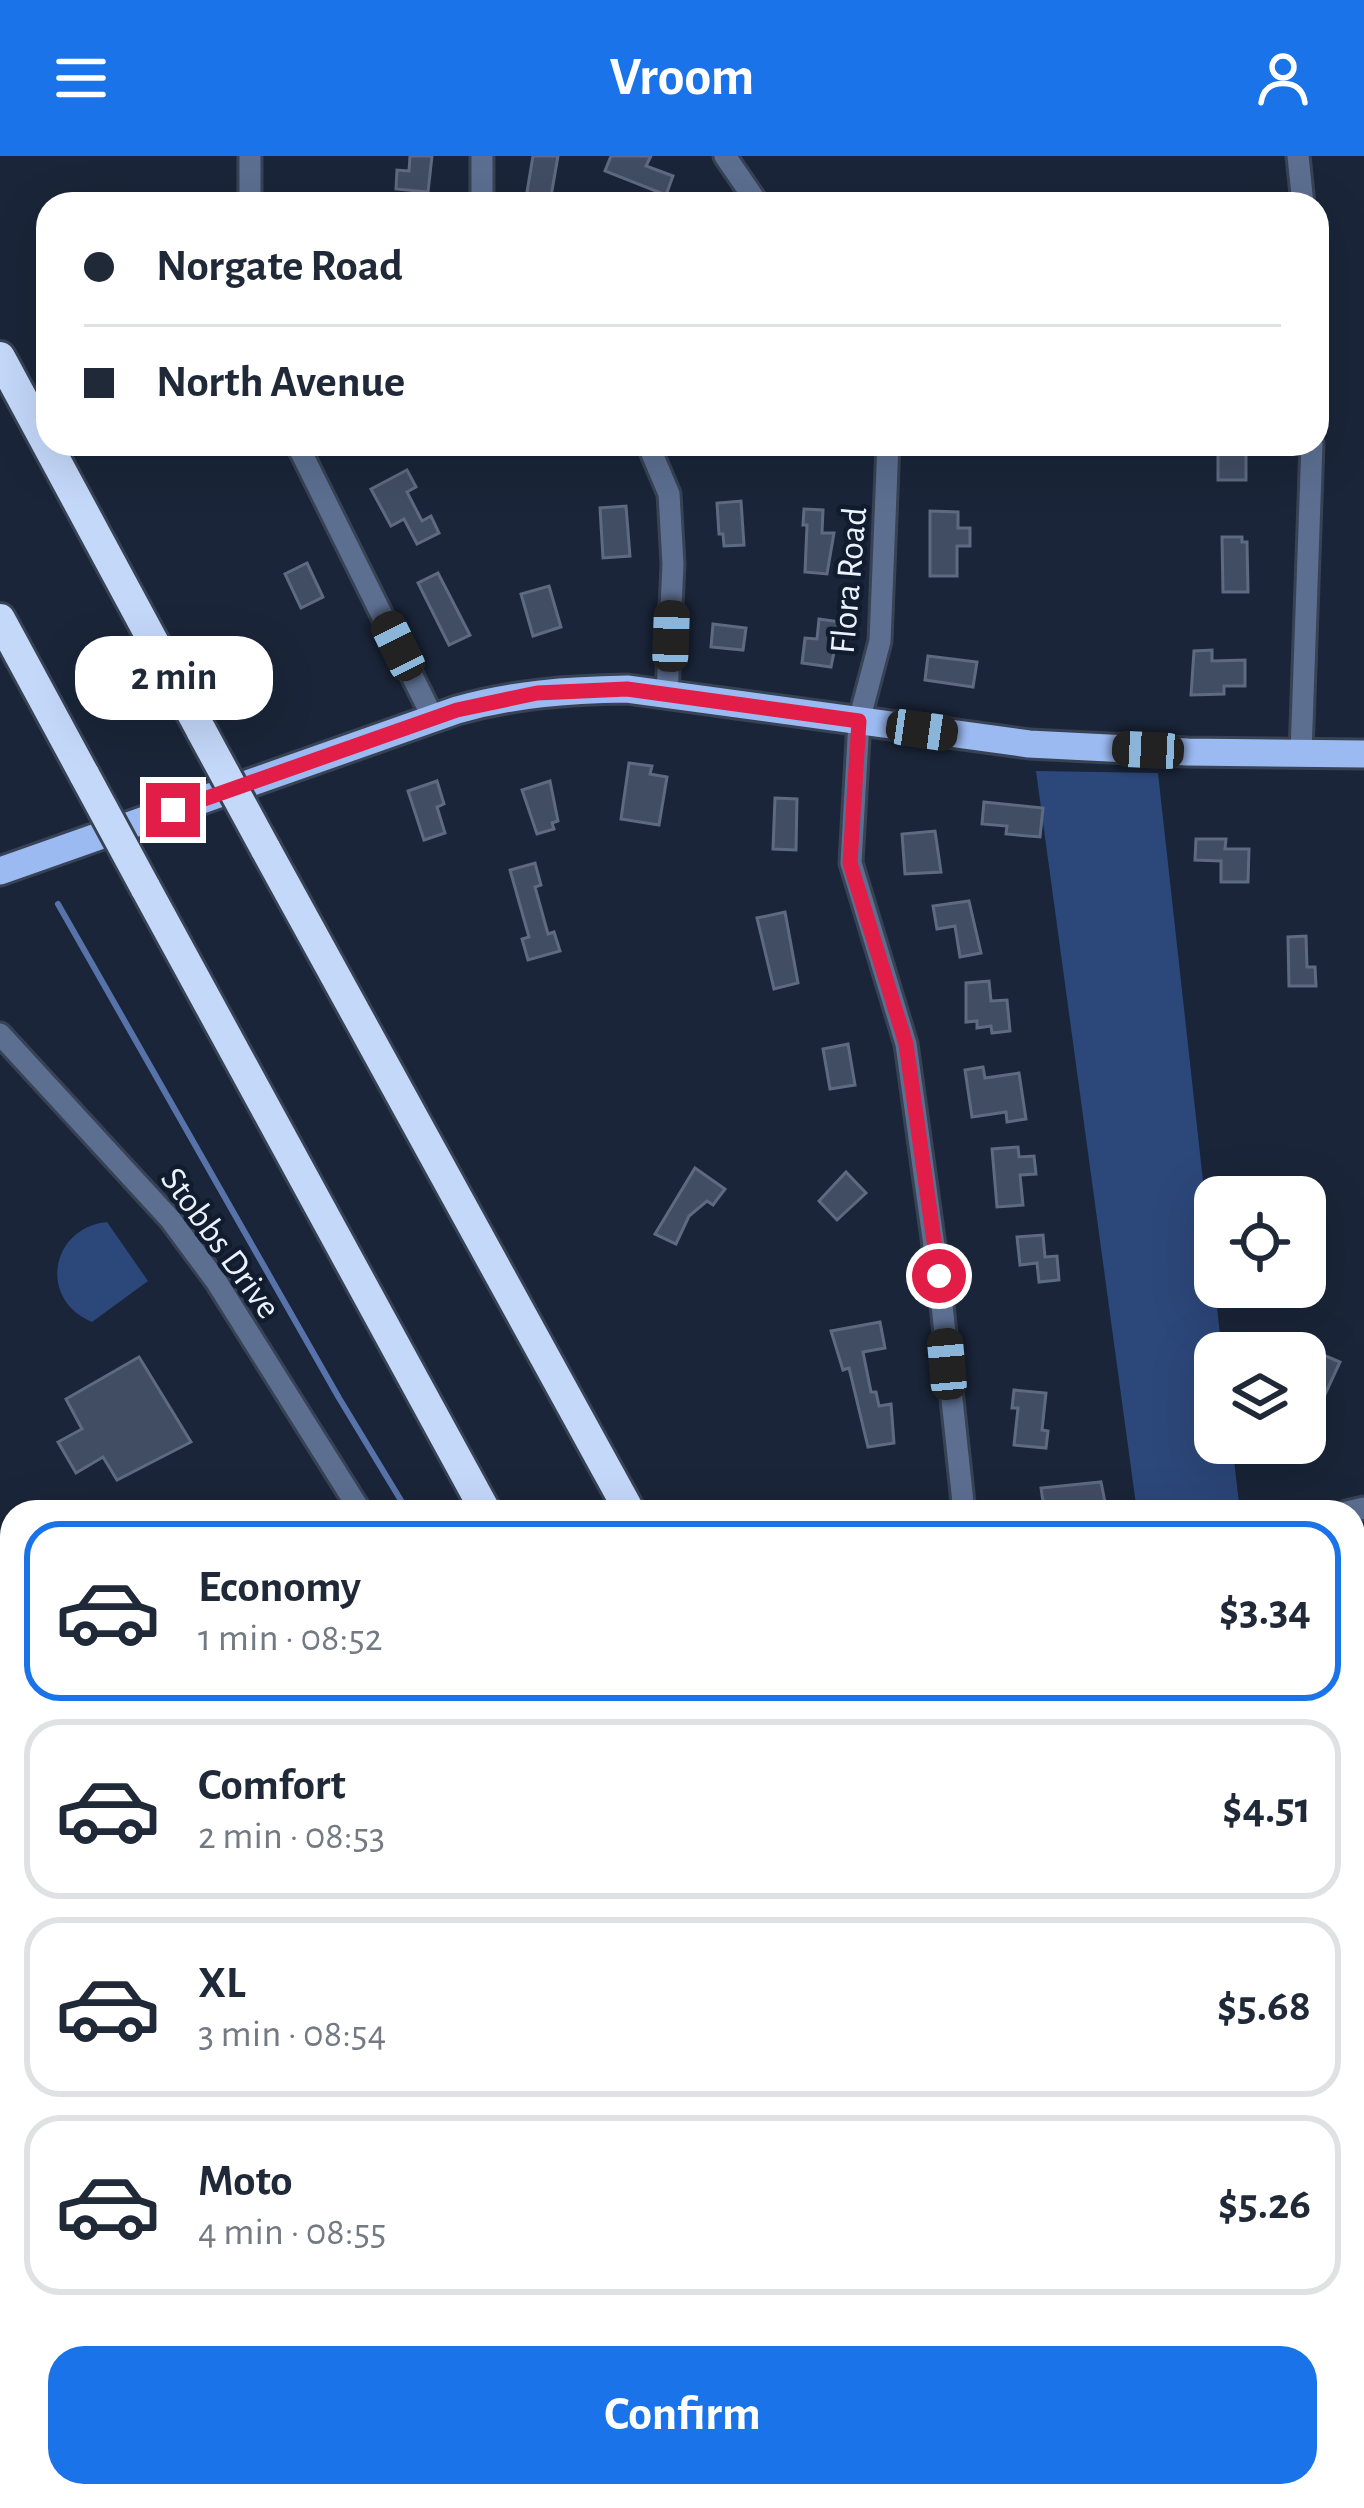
<!DOCTYPE html>
<html lang="en">
<head>
<meta charset="utf-8">
<style>
	body { margin:0; font-family:"Alegreya Sans",sans-serif; background:#f6f6f7; color:#1f2937; height:100vh; display:flex; flex-direction:column; font-size:45px; white-space:nowrap }
	* { box-sizing:border-box; margin:0 }
	p { font-size:39px; color:#747a83 }
	.icon { flex:none; width:66px; height:66px; fill:none; stroke:currentColor; stroke-width:2; stroke-linecap:round; stroke-linejoin:round }
	.map { position:relative; flex:1; overflow:hidden }
	.side { position:absolute; left:0px; top:1344px; width:1365px; height:1008px; display:flex; flex-direction:column; background:#fff; border-radius:36px 36px 0 0; box-shadow:0 12px 48px #0002 }
	.side>* { flex:none }
	.hud { position:absolute; left:36px; top:36px; width:1293px; height:264px; border-radius:36px; box-shadow:0 12px 48px #0002; display:grid; align-content:center; height:264px; padding:0 48px; background:#fff }
	.tools { position:absolute; left:1194px; top:1020px; display:grid; gap:24px }
	.tools a { display:grid; place-items:center; width:132px; height:132px; border-radius:24px; background:#fff; box-shadow:0 12px 48px #0002; font-size:60px }
	.end { position:absolute; width:54px; height:54px; margin:-27px; border:15px solid #e11d48; background:#fff; box-shadow:0 0 0 6px #fff }
	.from { border-radius:50% }
	.bubble { position:absolute; height:84px; border-radius:36px; background:#fff; box-shadow:0 12px 48px #0002; font-size:39px; font-weight:700; line-height:84px; text-align:center }
	.car { position:absolute; width:36px; height:72px; margin:-36px -18px; border-radius:15px; box-shadow:0 0 9px 3px #0007; background:linear-gradient(#222 24%,#8ab4d8 0 40%,#222 0 76%,#8ab4d8 0 86%,#222 0) }
	.hud b { display:flex; align-items:center; gap:42px; height:114px; font-size:45px }
	.hud b+b { border-top:3px solid #e0e1e3 }
	.hud i { width:30px; height:30px; background:#1f2937 }
	ul { padding:21px 0 0; list-style:none }
	li { display:flex; align-items:center; gap:36px; height:180px; margin:0 24px 18px; padding:0 24px; border:6px solid #e0e1e3; border-radius:36px }
	li div { flex:1 }
	li b { display:block; font-size:45px }
	li em { font-style:normal; font-weight:700 }
	li.on { border-color:#1a73e8 }
	li>.icon { width:108px; height:108px; stroke-width:1.5 }
	.action { display:flex; gap:24px; margin-top:auto; padding:24px 48px }
	.action a { flex:1; height:138px; border-radius:36px; background:#1a73e8; color:#fff; font-size:48px; font-weight:700; line-height:138px; text-align:center }
	header { display:flex; justify-content:space-between; align-items:center; height:156px; padding:0 48px; background:#1a73e8; color:#fff; font-size:54px; font-weight:700 }
	.map>svg:first-child { display:block }
	.green { fill:#2c477a }
	.lines { fill:none; stroke-linecap:round; stroke-linejoin:round }
	.stream { stroke:#5873a9; stroke-width:6 }
	.building { fill:#414d63; stroke:#5d6a81; stroke-width:3 }
	.minor-casing { stroke:#374254; stroke-width:27 }
	.major-casing { stroke:#374254; stroke-width:33 }
	.highway-casing { stroke:#374254; stroke-width:36 }
	.minor { stroke:#5c6f91; stroke-width:21 }
	.major { stroke:#9bbaf2; stroke-width:27 }
	.highway { stroke:#c4d8fa; stroke-width:30 }
	.highway-bridge-casing { stroke:#374254; stroke-width:36; stroke-linecap:butt }
	.highway-bridge { stroke:#c4d8fa; stroke-width:30 }
	.route { stroke:#e11d48; stroke-width:15 }
	.labels { text-anchor:middle; stroke-width:9; stroke-linejoin:round; paint-order:stroke }
	.street-label { font-size:36px; fill:#ecf2fd; stroke:#111c2e }
</style>
</head>
<body>
<header><svg class="icon" aria-label="menu" viewBox="0 0 24 24"><path d="M4 6h16M4 12h16M4 18h16"/></svg>Vroom<svg class="icon" aria-label="person" viewBox="0 0 24 24"><circle cx="12" cy="8" r="4"/><path d="M4 21q1-7 8-7t8 7"/></svg></header>
<div class="map">
<svg width="1364" height="2352" viewBox="0 0 1364 2352">
	<rect width="100%" height="100%" fill="#1a2539"/>
	<g class="green">
		<polygon points="1036,615 1158,617 1222,1197 1215,1197 1215,1287 1232,1287 1240,1356 1137,1356"/>
		<path d="M107,1066L148,1125L92,1166C38,1144 50,1072 107,1066Z"/>
		<polygon points="1364,1704 1364,2307 1353,2293 1353,1711"/>
	</g>
	<g class="lines">
		<g class="stream">
			<polyline points="58,748 339,1242 408,1356"/>
			<polyline points="1353,1842 1364,1844"/>
			<polyline points="1353,1929 1364,1931"/>
			<polyline points="1353,2263 1364,2277"/>
			<polyline points="1066,2340 1076,2352"/>
			<polyline points="0,2347 12,2339"/>
		</g>
	</g>
	<g class="building">
		<polygon points="410,0 432,0 428,36 396,33 397,14 409,15"/>
		<polygon points="533,0 558,0 550,46 526,42"/>
		<polygon points="611,0 651,0 646,10 673,20 666,39 605,15"/>
		<rect x="1218" y="288" width="28" height="36"/>
		<polygon points="407,314 416,331 407,336 422,365 431,360 439,377 417,388 404,363 391,370 371,333"/>
		<polygon points="741,345 744,389 724,390 723,378 719,378 717,347"/>
		<polygon points="626,350 630,400 603,402 600,352"/>
		<polygon points="804,353 823,354 822,377 834,377 827,418 805,416 807,369 803,369"/>
		<polygon points="930,355 958,356 958,372 970,372 970,390 957,390 957,420 930,420"/>
		<polygon points="1222,381 1242,381 1242,386 1247,386 1248,436 1223,436"/>
		<polygon points="307,407 323,441 301,452 285,418"/>
		<polygon points="438,417 470,479 449,489 418,427"/>
		<polygon points="549,430 561,471 533,480 521,438"/>
		<polygon points="819,463 840,466 831,511 802,507 805,482 817,483"/>
		<polygon points="713,468 746,472 743,494 711,491"/>
		<polygon points="1212,494 1212,505 1245,504 1245,530 1224,530 1224,538 1191,539 1194,495"/>
		<polygon points="928,500 977,506 973,531 925,524"/>
		<polygon points="629,607 652,610 650,618 667,621 659,669 621,663"/>
		<polygon points="437,625 444,648 437,651 445,677 424,684 408,635"/>
		<polygon points="550,625 558,665 552,667 554,673 537,678 522,634"/>
		<polygon points="775,642 797,643 796,694 773,693"/>
		<polygon points="984,646 1043,652 1040,681 1006,678 1007,670 982,668"/>
		<polygon points="935,675 941,716 905,718 902,678"/>
		<polygon points="1196,683 1226,683 1225,693 1249,693 1248,726 1221,726 1221,705 1195,704"/>
		<polygon points="535,707 541,729 535,731 548,778 554,776 560,795 528,804 522,783 529,781 510,714"/>
		<polygon points="969,745 981,797 960,801 955,770 937,773 933,750"/>
		<polygon points="785,756 798,827 774,833 757,762"/>
		<polygon points="1306,780 1307,811 1315,811 1316,830 1289,830 1288,781"/>
		<polygon points="989,825 991,845 1007,844 1010,875 992,877 991,870 977,872 977,865 966,866 966,827"/>
		<polygon points="848,888 855,929 830,933 823,893"/>
		<polygon points="983,911 985,922 1019,917 1026,963 1007,966 1006,956 972,961 965,914"/>
		<polygon points="1018,991 1019,1001 1034,1000 1036,1018 1020,1019 1023,1049 997,1051 992,993"/>
		<polygon points="695,1012 725,1033 713,1049 707,1045 689,1060 676,1088 655,1078"/>
		<polygon points="846,1016 866,1037 837,1064 819,1045"/>
		<polygon points="1043,1079 1045,1101 1057,1100 1059,1124 1039,1126 1037,1107 1020,1109 1017,1081"/>
		<polygon points="880,1166 885,1192 863,1196 871,1236 876,1236 879,1250 891,1248 894,1287 868,1291 849,1212 843,1214 831,1175"/>
		<polygon points="1321,1198 1340,1206 1322,1245 1305,1251 1305,1225"/>
		<polygon points="139,1201 191,1286 117,1324 103,1301 76,1317 58,1286 82,1273 66,1243"/>
		<polygon points="1014,1234 1046,1237 1042,1274 1048,1275 1046,1292 1014,1289 1018,1252 1012,1252"/>
		<polygon points="1101,1326 1106,1351 1075,1356 1073,1347 1044,1352 1041,1332"/>
	</g>
	<g class="lines">
		<g class="minor-casing">
			<g id="minor">
				<polyline points="482,0 482,48"/>
				<polyline points="725,0 758,48"/>
				<polyline points="1298,0 1303,48"/>
				<polyline points="250,48 250,0"/>
				<polyline points="297,288 433,562"/>
				<polyline points="648,288 669,338 673,408 667,539"/>
				<polyline points="888,288 880,485 859,565 851,707 906,888 941,1140 964,1356"/>
				<polyline points="1301,597 1312,288"/>
				<polyline points="0,878 170,1063 216,1125 361,1356"/>
				<polyline points="1347,1356 1364,1352"/>
				<polyline points="880,2340 890,2352"/>
				<polyline points="277,2352 282,2340"/>
				<polyline points="564,2352 569,2340"/>
			</g>
		</g>
		<g class="major-casing">
			<path id="major" d="M0,715L457,554C513,538 568,534 627,533L1029,588L1188,596L1364,598"/>
		</g>
		<g class="highway-casing">
			<g id="highway">
				<polyline points="0,201 202,576"/>
				<polyline points="0,463 85,620"/>
				<polyline points="265,692 630,1356"/>
				<polyline points="145,731 486,1356"/>
				<polyline points="1165,2340 1175,2352"/>
				<polyline points="1326,2340 1336,2352"/>
			</g>
		</g>
		<use href="#minor" class="minor"/>
		<use href="#major" class="major"/>
		<use href="#highway" class="highway"/>
		<g class="highway-bridge-casing">
			<g id="highway-bridge">
				<polyline points="202,576 265,692"/>
				<polyline points="85,620 145,731"/>
			</g>
		</g>
		<use href="#highway-bridge" class="highway-bridge"/>
	</g>
	<g class="lines">
		<polyline class="route" points="173,654 457,554 537,537 627,533 859,565 850,707 906,888 939,1120"/>
	</g>
	<g class="labels">
		<g class="street-label">
			<text transform="translate(847 424) rotate(-85)" y="13">Flora Road</text>
			<text transform="translate(222 1086) rotate(54)" y="13">Stobbs Drive</text>
		</g>
	</g>
</svg>
<div class="tools">
<a><svg class="icon" aria-label="locate" viewBox="0 0 24 24"><circle cx="12" cy="12" r="6"/><path d="M12 2v4M12 18v4M2 12h4M18 12h4"/></svg></a>
<a><svg class="icon" aria-label="layers" viewBox="0 0 24 24"><path d="M12 4l9 5-9 5-9-5zM3 14l9 5 9-5"/></svg></a>
</div>
<i class="end from" style="left:939px;top:1120px"></i>
<i class="end" style="left:173px;top:654px"></i>
<div class="bubble" style="left:75px;top:480px;width:198px">2 min</div>
<i class="car" style="left:671px;top:480px;rotate:2deg"></i>
<i class="car" style="left:398px;top:490px;rotate:334deg"></i>
<i class="car" style="left:922px;top:574px;rotate:98deg"></i>
<i class="car" style="left:1148px;top:594px;rotate:273deg"></i>
<i class="car" style="left:947px;top:1208px;rotate:355deg"></i>
<div class="hud">
<b><i class="from"></i>Norgate Road</b>
<b><i></i>North Avenue</b>
</div>
<section class="side">
<ul>
<li class="on"><svg class="icon" aria-label="car" viewBox="0 0 24 24"><path d="M5 17H2v-5l4-1 3-4h7l3 4 3 1v5h-3M9 17h6M6 11h13"/><circle cx="7" cy="17" r="2"/><circle cx="17" cy="17" r="2"/></svg><div><b>Economy</b><p>1 min · 08:52</p></div><em>$3.34</em></li>
<li><svg class="icon" aria-label="car" viewBox="0 0 24 24"><path d="M5 17H2v-5l4-1 3-4h7l3 4 3 1v5h-3M9 17h6M6 11h13"/><circle cx="7" cy="17" r="2"/><circle cx="17" cy="17" r="2"/></svg><div><b>Comfort</b><p>2 min · 08:53</p></div><em>$4.51</em></li>
<li><svg class="icon" aria-label="car" viewBox="0 0 24 24"><path d="M5 17H2v-5l4-1 3-4h7l3 4 3 1v5h-3M9 17h6M6 11h13"/><circle cx="7" cy="17" r="2"/><circle cx="17" cy="17" r="2"/></svg><div><b>XL</b><p>3 min · 08:54</p></div><em>$5.68</em></li>
<li><svg class="icon" aria-label="car" viewBox="0 0 24 24"><path d="M5 17H2v-5l4-1 3-4h7l3 4 3 1v5h-3M9 17h6M6 11h13"/><circle cx="7" cy="17" r="2"/><circle cx="17" cy="17" r="2"/></svg><div><b>Moto</b><p>4 min · 08:55</p></div><em>$5.26</em></li>
</ul>
<div class="action"><a>Confirm</a></div>
</section>
</div>
</body>
</html>
